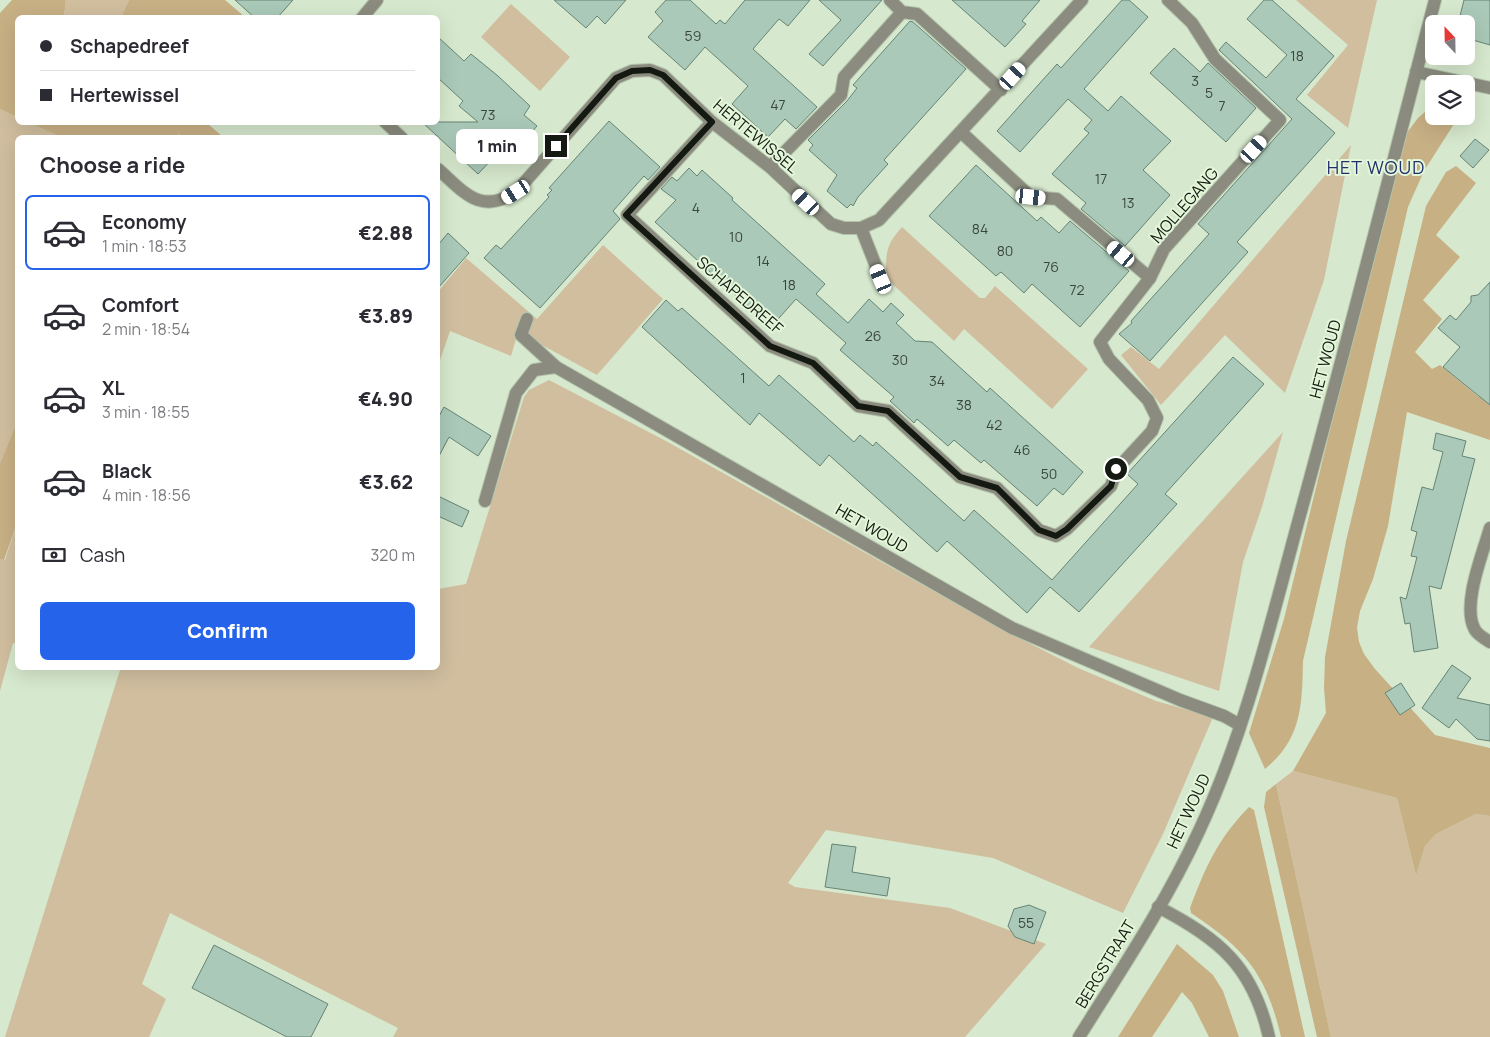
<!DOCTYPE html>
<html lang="en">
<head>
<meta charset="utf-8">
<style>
	body { margin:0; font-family:Manrope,sans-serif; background:#f2f2f3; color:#2b2b33; height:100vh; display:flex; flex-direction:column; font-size:19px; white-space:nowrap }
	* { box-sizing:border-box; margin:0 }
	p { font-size:16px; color:#7c7c81 }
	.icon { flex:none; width:28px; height:28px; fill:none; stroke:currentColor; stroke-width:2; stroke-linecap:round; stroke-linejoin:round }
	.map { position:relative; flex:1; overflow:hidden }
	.side { position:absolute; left:15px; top:135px; width:425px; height:535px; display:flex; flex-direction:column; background:#fff; border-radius:8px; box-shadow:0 5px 20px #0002 }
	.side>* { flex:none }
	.banner { position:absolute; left:15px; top:15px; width:425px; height:110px; border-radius:8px; box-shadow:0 5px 20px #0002; display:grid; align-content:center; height:110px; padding:0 25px; background:#fff }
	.needle { width:32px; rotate:338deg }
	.tools { position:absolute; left:1425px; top:15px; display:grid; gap:10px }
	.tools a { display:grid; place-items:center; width:50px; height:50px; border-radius:8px; background:#fff; box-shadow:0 5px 20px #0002; font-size:25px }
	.end { position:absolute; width:22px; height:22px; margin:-11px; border:6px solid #141a11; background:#fff; box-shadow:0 0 0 2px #fff }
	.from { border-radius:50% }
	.bubble { position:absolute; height:35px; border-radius:8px; background:#fff; box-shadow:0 5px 20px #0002; font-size:16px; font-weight:800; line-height:35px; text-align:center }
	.car { position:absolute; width:15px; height:30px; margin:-15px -8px; border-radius:6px; box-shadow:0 0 4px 1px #0007; background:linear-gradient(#fff 24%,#345 0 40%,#fff 0 76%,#345 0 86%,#fff 0) }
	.banner b { display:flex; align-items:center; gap:18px; height:48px; font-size:19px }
	.banner b+b { border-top:1px solid #e1e1e2 }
	.banner i { width:12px; height:12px; background:#2b2b33 }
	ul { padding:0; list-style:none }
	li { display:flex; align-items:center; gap:15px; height:75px; margin:0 10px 8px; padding:0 15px; border:2px solid transparent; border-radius:8px }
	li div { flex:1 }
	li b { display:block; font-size:19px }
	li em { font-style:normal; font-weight:800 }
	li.current { border-color:#2563eb }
	li>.icon { width:45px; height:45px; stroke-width:1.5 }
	h2 { padding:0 25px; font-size:22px; line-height:60px }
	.pay { display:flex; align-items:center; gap:12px; height:55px; padding:0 25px; font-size:19px }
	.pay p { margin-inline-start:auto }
	.button { display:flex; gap:10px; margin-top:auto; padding:10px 25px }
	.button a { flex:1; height:58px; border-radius:8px; background:#2563eb; color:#fff; font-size:20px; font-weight:800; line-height:58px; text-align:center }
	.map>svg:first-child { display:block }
	.green { fill:#d1be9f }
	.forest { fill:#c8b085 }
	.building { fill:#aac9b8; stroke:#668475 }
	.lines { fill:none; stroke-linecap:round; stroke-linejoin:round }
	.service-casing { stroke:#b3c3ab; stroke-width:14 }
	.minor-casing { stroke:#b3c3ab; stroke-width:14 }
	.tertiary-casing { stroke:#b3c3ab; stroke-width:14 }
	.service { stroke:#8b8c7f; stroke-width:12 }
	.minor { stroke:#8b8c7f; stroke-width:12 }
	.tertiary { stroke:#8b8c7f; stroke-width:12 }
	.route { stroke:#141a11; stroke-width:6 }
	.labels { text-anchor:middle; stroke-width:4; stroke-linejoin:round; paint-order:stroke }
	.number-label { font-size:14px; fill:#3a463b }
	.street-label { font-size:16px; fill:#141a11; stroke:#e3f6da }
	.neighbourhood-label { font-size:18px; letter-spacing:1px; fill:#233169; stroke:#e3f6da }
</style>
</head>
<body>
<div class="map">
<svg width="1490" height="1037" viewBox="0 0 1490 1037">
	<rect width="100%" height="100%" fill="#d6e8cd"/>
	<g class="green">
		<polygon points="66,0 129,0 121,17 64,18"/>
		<polygon points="1296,0 1377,0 1348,128 1307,95 1348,45"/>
		<polygon points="511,4 570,57 540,91 481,37"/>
		<polygon points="0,109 17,117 18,122 29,123 61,137 18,138 17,422 0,463"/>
		<polygon points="1351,145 1324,280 1285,393 1225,335 1161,405 1121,355 1131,347 1159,369"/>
		<path d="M902,227L980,298H985L995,286L1088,369L1052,409L964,329L954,341L886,278C886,253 885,246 902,227Z"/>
		<polygon points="603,245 663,299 597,375 518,332 511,356 450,331 438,366 438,292 466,258 537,319"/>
		<polygon points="549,380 666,441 969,611 1033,645 1078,668 1156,701 1213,717 1163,834 1123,913 993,858 826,830 788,883 795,887 950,908 1046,944 965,1037 393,1037 398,1028 170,913 142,984 166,999 149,1037 5,1037 120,670 113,668 438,668 438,589 466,584 524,397 529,390"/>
		<polygon points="1283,432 1262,507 1243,562 1219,691 1089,647"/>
		<polygon points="17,523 17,644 13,643 0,691 0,559 5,560"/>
		<polygon points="1293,771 1397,798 1416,876 1425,846 1436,834 1476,814 1490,816 1490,1037 1331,1037 1276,784"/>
	</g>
	<g class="forest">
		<polygon points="12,0 66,0 64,17 18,18 17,117 0,109 0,13"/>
		<polygon points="129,0 225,0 245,17 121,17"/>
		<path d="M1434,104V116H1459L1424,171L1408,207L1303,661C1302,705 1302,739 1265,769L1249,733L1284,619L1400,142L1418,118Z"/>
		<polygon points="29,123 207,123 223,137 183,137 179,134 175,138 61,137"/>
		<polygon points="1456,166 1476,183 1436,235 1460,257 1423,300 1442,319 1415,352 1432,369 1440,365 1479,397 1485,391 1490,394 1490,440 1407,412 1388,526 1373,579 1360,611 1357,628 1359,642 1364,654 1375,669 1435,735 1490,748 1490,816 1476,814 1436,834 1425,846 1416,876 1397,798 1293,771 1326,713 1324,688 1325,657 1346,541 1426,206 1446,172"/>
		<polygon points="17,422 17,523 4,560 0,559 0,463"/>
		<polygon points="1276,784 1331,1037 1317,1037 1264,807 1266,792"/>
		<path d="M1249,807L1254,810L1305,1037H1281C1266,973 1245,949 1191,913L1190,908C1206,866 1217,840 1249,807Z"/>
		<polygon points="1177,944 1213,975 1223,991 1239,1037 1209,1037 1192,1003 1182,992 1152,1037 1118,1037"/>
	</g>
	<g class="building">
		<polygon points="235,0 293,0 277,18 255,18"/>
		<polygon points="554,0 626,0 605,24 597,16 586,28"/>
		<polygon points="666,0 690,0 716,24 720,20 725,24 745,0 810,0 788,26 779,19 753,49 817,107 796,129 785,119 768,137 732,104 748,86 705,47 685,70 648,37 663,21 655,12"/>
		<polygon points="819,0 882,0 823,66 809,54 841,20"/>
		<polygon points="952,0 1040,0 1022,21 1026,24 1005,47"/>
		<polygon points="1122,0 1129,0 1148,17 1084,89 1108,111 1121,96 1171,141 1143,170 1170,195 1125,246 1081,209 1086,203 1052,174 1089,133 1084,129 1092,120 1068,99 1020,152 997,131 1057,64 1061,68"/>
		<polygon points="1264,0 1272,0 1334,56 1296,99 1335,133 1237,242 1248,252 1150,361 1119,334 1132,323 1131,321 1209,234 1198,224 1292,119 1219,50 1226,42 1266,78 1287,55 1247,19"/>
		<polygon points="1464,0 1490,0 1490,45 1466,38 1466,24 1458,24"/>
		<polygon points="910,21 913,22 966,69 884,160 888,164 858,197 853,206 851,204 847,208 827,191 837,175 809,150 813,145 808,140 847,101 857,88 853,85"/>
		<polygon points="438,37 464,61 471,54 498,76 530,106 524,115 537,126 517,150 508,142 478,174 422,122 478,122 459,106 463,101 438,78"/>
		<polygon points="1174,48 1200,72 1208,63 1256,108 1226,142 1150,73"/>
		<polygon points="609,121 660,167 648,180 644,176 613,211 620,219 540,308 484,258 496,245 501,249 549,197 547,195 552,190 549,188"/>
		<polygon points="1475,139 1489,150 1473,168 1460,156"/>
		<polygon points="976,165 1037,221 1041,217 1059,233 1070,221 1129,271 1080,327 1032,284 1024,293 1001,272 996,276 929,216"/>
		<polygon points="689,168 697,176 702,170 733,198 732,200 825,284 816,294 848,323 869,299 883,312 891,303 904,315 896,323 915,341 932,342 987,392 990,388 1083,472 1063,495 1054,488 1037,506 984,460 981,463 954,440 948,446 917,419 914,423 890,401 894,397 840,350 846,343 796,299 771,327 655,222 676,200 661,189 672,177 677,181"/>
		<polygon points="448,233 469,253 438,288 438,245"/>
		<polygon points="1490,282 1490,405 1443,367 1460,347 1438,328 1450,315 1456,320 1471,302 1471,296 1478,295"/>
		<polygon points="666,300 678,311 682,308 769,386 779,375 854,442 860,435 873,446 876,442 964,521 974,510 1052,580 1138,484 1127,474 1233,357 1264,384 1165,494 1177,504 1079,612 1050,587 1027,613 947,541 937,552 829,455 820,466 759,413 750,425 642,327"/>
		<polygon points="444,407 491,436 478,456 449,437 438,458 438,418"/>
		<polygon points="1436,433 1466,441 1462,456 1475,459 1441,589 1429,586 1438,648 1414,652 1410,623 1405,624 1400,597 1406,599 1417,557 1411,556 1417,532 1411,530 1422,487 1433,490 1443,452 1433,449"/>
		<polygon points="438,496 469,511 462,527 438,516"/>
		<polygon points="1452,665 1471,678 1457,698 1490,705 1490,741 1477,739 1456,719 1449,728 1422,708"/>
		<polygon points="1401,683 1415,705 1400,715 1385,693"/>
		<polygon points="832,844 856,847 852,872 890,878 887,896 825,887"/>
		<polygon points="1029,905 1046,912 1034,944 1015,937 1008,926 1014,909"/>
		<polygon points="214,945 328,1004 311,1037 287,1037 192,988"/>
	</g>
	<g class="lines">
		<g class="service-casing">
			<g id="service">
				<polyline points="770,167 841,95 844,77 902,12"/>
				<polyline points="861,228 881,279"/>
				<polyline points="485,501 516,393 534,370 556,367"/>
			</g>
		</g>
		<g class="minor-casing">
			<g id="minor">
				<polyline points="890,0 902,12 917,14 1001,90"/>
				<polyline points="362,18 377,0"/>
				<polyline points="1416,72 1490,88"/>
				<polyline points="385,122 402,138"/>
				<polyline points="712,122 627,215 770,346 813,363 858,406 888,411 960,477 997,488 1039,530 1056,536 1067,529 1111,486 1117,469 1152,431 1157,418 1148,400 1109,359 1100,342 1150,278 1164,249 1280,120 1215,59 1192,23 1168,0"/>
				<polyline points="961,132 1031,197 1057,199 1150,278"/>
				<path d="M438,169C465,193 480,215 516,192L616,78L632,71L650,70L663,75L712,122L770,167L831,224L844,228H861L879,220L1082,0"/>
				<polyline points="527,319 521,335 556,367 1012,628 1180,700 1224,716 1240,725"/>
				<path d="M1490,528C1483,553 1461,606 1475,630C1478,635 1485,639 1490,642"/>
				<path d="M1158,907C1220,939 1253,967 1269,1037"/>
			</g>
		</g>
		<g class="tertiary-casing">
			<path id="tertiary" d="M1079,1037C1121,970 1166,903 1199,831C1246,731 1271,621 1300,515C1347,344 1390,172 1435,0"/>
		</g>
		<use href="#service" class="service"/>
		<use href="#minor" class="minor"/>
		<use href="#tertiary" class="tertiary"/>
	</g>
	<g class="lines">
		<polyline class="route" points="556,146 616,78 632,71 650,70 663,75 712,122 626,215 770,346 813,363 858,406 888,411 960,477 997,488 1039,530 1056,536 1067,529 1111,486 1116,469"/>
	</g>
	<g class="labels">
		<g class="number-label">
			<text x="693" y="41">59</text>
			<text x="1297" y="61">18</text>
			<text x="1195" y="86">3</text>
			<text x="1209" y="98">5</text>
			<text x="778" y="110">47</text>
			<text x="1222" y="111">7</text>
			<text x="488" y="120">73</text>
			<text x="1101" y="184">17</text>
			<text x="1128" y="208">13</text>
			<text x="696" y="213">4</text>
			<text x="980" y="234">84</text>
			<text x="736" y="242">10</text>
			<text x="1005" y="256">80</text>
			<text x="763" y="266">14</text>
			<text x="1051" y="272">76</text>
			<text x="789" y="290">18</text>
			<text x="1077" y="295">72</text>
			<text x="873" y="341">26</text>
			<text x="900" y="365">30</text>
			<text x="743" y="383">1</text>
			<text x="937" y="386">34</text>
			<text x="964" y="410">38</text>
			<text x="994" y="430">42</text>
			<text x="1022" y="455">46</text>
			<text x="1049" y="479">50</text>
			<text x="1026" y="928">55</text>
		</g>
		<g class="street-label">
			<text transform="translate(756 136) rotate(40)" y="6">HERTEWISSEL</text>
			<text transform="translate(1184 205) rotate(-49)" y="6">MOLLEGANG</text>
			<text transform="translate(740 295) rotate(41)" y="6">SCHAPEDREEF</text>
			<text transform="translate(1325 359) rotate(-75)" y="6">HET WOUD</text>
			<text transform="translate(872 528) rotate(30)" y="6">HET WOUD</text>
			<text transform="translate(1188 811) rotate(-65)" y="6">HET WOUD</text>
			<text transform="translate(1105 964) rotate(-59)" y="6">BERGSTRAAT</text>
		</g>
		<g class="neighbourhood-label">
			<text x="1376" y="174">HET WOUD</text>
		</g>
	</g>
</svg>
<div class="tools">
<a><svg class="needle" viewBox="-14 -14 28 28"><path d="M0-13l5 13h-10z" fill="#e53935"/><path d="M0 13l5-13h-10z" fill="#7c7c81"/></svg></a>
<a><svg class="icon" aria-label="layers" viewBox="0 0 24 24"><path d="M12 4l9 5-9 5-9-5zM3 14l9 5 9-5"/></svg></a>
</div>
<i class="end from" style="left:1116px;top:469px"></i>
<i class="end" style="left:556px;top:146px"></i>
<div class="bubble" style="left:456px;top:129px;width:82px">1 min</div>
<i class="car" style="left:1013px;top:76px;rotate:42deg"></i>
<i class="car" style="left:1254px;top:149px;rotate:42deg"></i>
<i class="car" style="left:516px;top:192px;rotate:238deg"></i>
<i class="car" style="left:1031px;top:197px;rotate:96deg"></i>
<i class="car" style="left:806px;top:202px;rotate:313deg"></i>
<i class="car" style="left:1121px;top:254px;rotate:310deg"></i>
<i class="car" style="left:881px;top:279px;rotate:337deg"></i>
<div class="banner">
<b><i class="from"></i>Schapedreef</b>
<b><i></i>Hertewissel</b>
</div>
<section class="side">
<h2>Choose a ride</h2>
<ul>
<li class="current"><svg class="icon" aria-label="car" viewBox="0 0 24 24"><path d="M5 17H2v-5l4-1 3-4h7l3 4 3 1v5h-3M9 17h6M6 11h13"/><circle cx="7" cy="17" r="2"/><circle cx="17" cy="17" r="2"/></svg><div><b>Economy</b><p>1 min · 18:53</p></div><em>€2.88</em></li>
<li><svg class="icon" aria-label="car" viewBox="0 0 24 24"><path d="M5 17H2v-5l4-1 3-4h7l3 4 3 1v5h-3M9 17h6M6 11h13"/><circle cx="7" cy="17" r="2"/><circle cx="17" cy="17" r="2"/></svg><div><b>Comfort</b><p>2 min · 18:54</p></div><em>€3.89</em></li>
<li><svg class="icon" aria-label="car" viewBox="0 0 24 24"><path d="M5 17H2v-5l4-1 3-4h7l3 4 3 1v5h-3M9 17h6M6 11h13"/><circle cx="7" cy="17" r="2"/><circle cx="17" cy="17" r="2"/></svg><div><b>XL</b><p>3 min · 18:55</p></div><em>€4.90</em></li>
<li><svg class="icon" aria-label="car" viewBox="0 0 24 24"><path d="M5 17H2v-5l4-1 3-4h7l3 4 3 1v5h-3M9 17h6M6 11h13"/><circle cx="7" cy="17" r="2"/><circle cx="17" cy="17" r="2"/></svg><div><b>Black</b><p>4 min · 18:56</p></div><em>€3.62</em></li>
</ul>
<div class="pay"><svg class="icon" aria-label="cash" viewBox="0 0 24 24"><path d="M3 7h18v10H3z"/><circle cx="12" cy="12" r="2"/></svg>Cash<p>320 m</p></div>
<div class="button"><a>Confirm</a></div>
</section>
</div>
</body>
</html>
